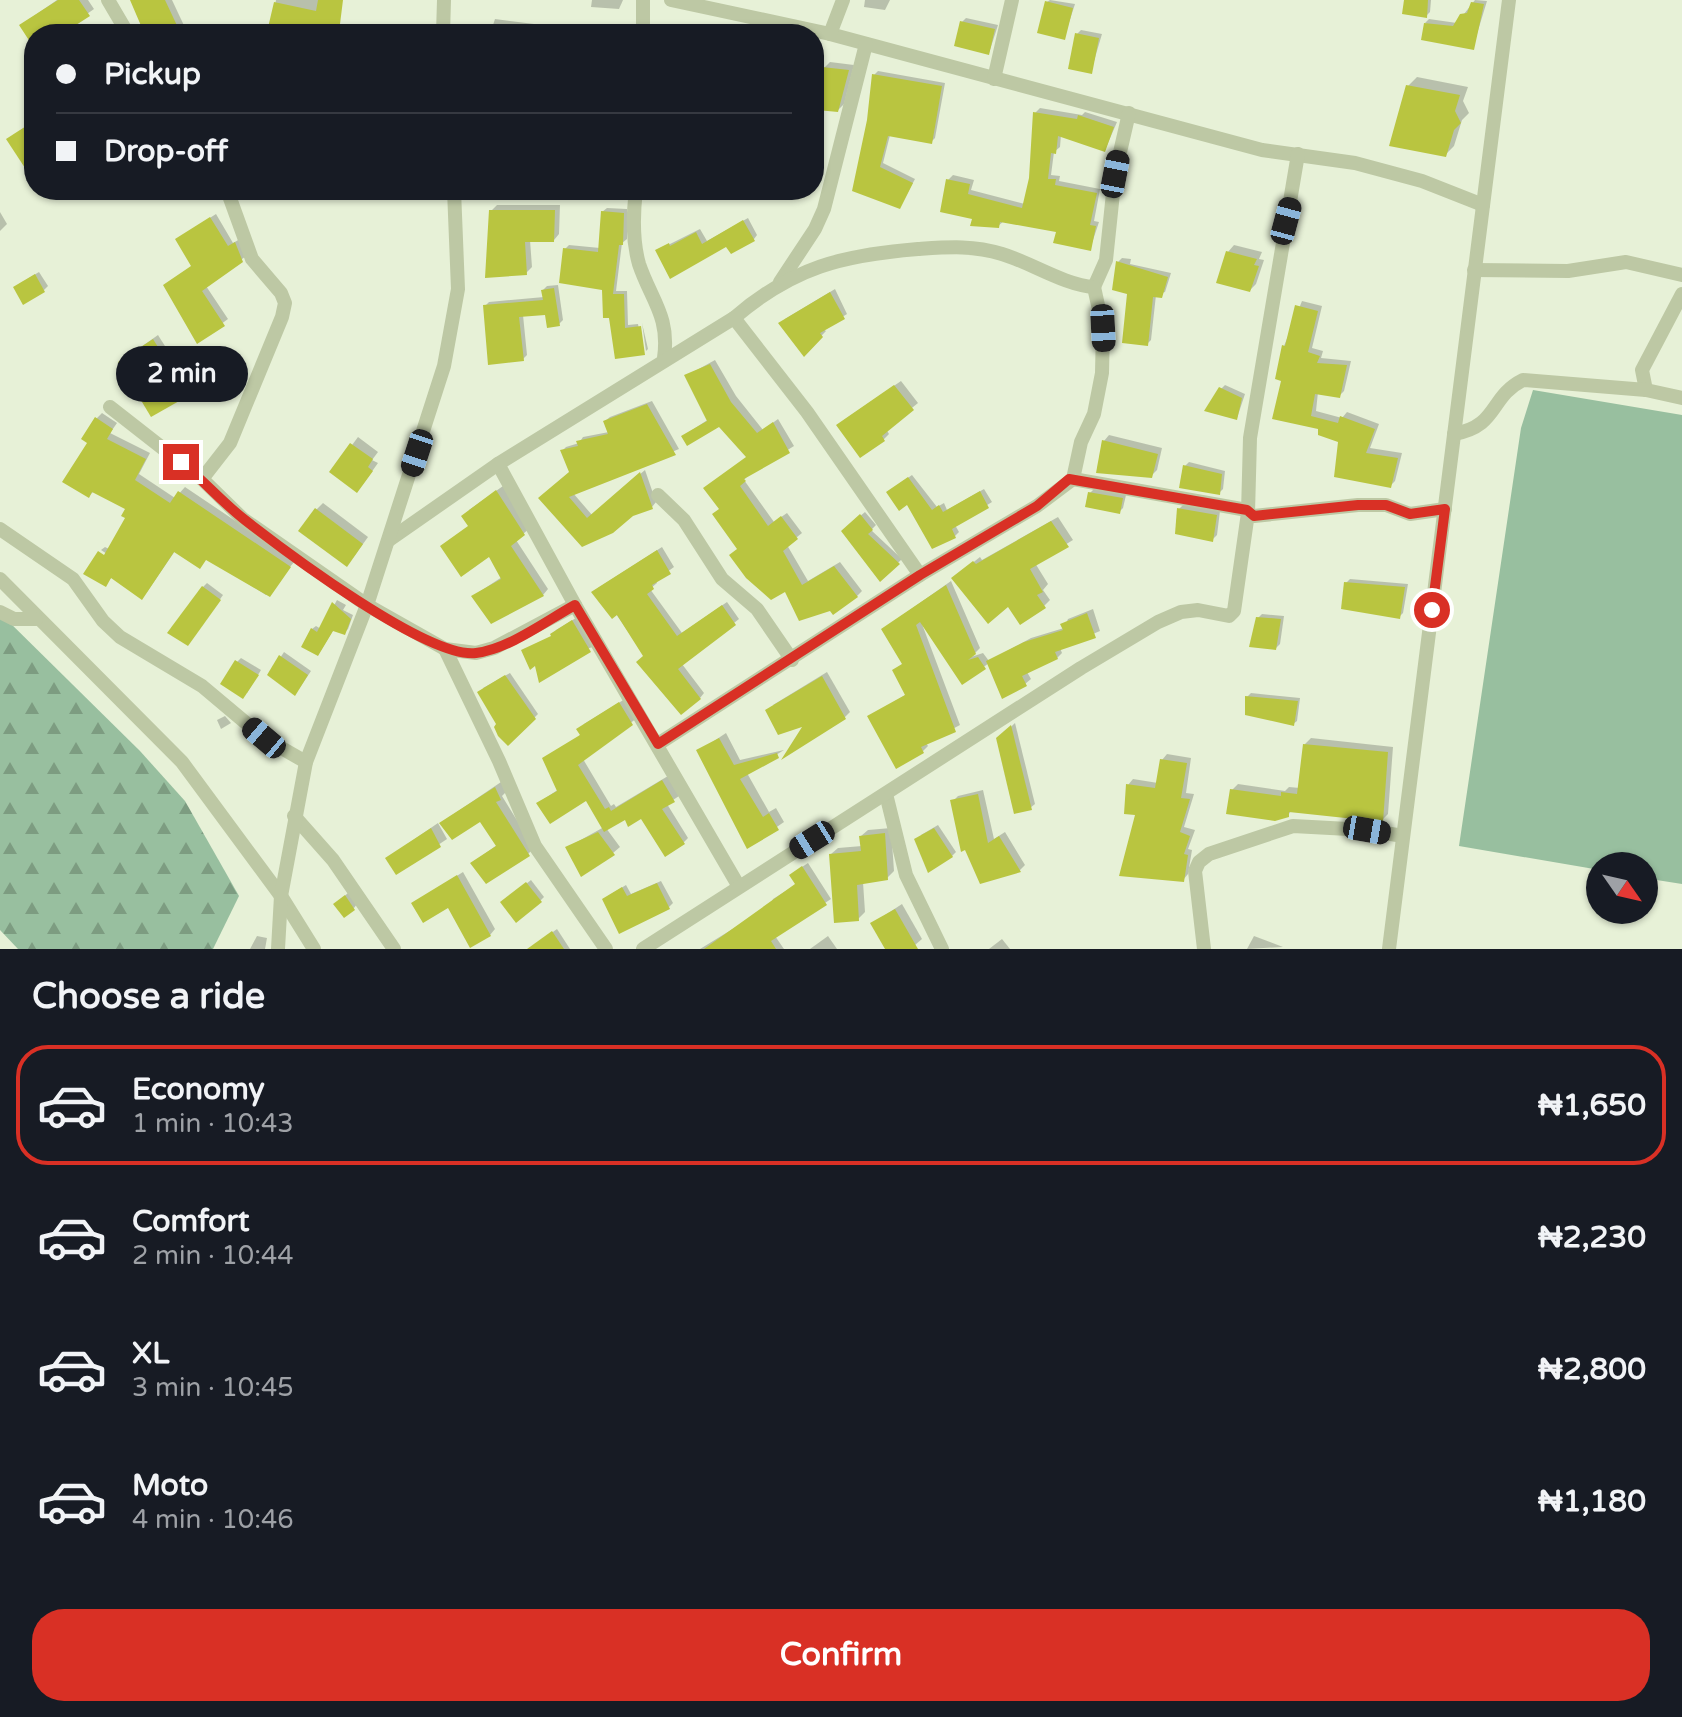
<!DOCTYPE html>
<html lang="en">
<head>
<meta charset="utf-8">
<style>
	body { margin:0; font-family:"Varela Round",sans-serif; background:#242831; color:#f1f3f6; height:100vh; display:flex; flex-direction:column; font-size:30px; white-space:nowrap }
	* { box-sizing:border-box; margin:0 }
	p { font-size:26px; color:#9ea1a6 }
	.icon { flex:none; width:44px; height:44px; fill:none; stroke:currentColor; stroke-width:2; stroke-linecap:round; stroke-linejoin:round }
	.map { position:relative; height:949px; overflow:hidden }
	.drawer { display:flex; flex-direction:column; background:#171b24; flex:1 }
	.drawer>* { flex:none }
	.top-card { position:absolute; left:24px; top:24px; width:800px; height:176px; border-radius:32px; box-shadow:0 2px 6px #0004; display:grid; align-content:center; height:176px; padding:0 32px; background:#171b24 }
	.needle { width:52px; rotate:124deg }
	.tools { position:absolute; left:1586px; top:852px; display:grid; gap:16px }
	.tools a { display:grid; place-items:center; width:72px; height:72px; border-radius:50%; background:#171b24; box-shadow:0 2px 6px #0004; font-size:40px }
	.end { position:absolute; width:36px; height:36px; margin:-18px; border:10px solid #d93025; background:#fff; box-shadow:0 0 0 4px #fff }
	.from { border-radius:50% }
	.bubble { position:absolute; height:56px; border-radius:28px; background:#171b24; box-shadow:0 2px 6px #0004; font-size:26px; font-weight:700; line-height:56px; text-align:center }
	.car { position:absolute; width:24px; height:48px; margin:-24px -12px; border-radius:10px; box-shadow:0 0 6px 2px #0007; background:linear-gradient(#222 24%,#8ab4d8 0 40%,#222 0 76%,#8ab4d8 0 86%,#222 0) }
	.top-card b { display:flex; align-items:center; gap:28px; height:76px; font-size:30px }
	.top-card b+b { border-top:2px solid #363941 }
	.top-card i { width:20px; height:20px; background:#f1f3f6 }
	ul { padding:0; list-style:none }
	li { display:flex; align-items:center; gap:24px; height:120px; margin:0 16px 12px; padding:0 16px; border:4px solid transparent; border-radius:32px }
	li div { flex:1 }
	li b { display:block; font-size:30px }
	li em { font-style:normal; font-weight:700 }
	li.on { border-color:#d93025 }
	li>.icon { width:72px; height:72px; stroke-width:1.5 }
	h2 { padding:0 32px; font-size:36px; line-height:96px }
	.action { display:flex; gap:16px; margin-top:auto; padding:16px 32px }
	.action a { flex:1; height:92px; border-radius:32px; background:#d93025; color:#fff; font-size:32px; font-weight:700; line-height:92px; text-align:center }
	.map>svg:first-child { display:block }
	.green { fill:#98bf9f }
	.forest { fill:url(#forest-firs) }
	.shadow { fill:#0003 }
	.building { fill:#b9c540 }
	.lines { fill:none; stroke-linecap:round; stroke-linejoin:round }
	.minor { stroke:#bdc8a4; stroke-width:14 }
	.route { stroke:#d93025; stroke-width:10 }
</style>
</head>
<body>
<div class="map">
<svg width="1682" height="949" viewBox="0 0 1682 949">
	<defs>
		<pattern id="forest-firs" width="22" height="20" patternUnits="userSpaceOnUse" patternTransform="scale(2)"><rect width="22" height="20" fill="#98bf9f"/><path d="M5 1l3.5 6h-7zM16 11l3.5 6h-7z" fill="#7d9c81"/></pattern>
	</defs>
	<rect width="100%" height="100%" fill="#e7f1d7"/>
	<polygon class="green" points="1533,390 1682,415 1682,884 1644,878 1644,866 1600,866 1600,870 1459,846 1521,428"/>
	<polygon class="forest" points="0,613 140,751 185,801 239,896 213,949 18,949 0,930"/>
	<g class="shadow">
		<polygon points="57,0 88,0 94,9 59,34 34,34 34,45 21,25"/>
		<polygon points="133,0 172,0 188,34 151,34"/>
		<polygon points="276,0 341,0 337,27 341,27 338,30 299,24 294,34 270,31"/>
		<polygon points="592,0 623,0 619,9 591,7"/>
		<polygon points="865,0 890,0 885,10 864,7"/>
		<polygon points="1050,0 1075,4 1064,38 1047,2"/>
		<polygon points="1407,0 1431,0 1430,12 1426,16"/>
		<polygon points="1475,0 1487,1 1473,47 1425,23 1429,19 1457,23"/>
		<polygon points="966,18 998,25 989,53 962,22"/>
		<polygon points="495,19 534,24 533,34 490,34"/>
		<polygon points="1081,30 1102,34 1091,71 1077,34"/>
		<polygon points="830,62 854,65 844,104 838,110 822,90 814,87 816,76"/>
		<polygon points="878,71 945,83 935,138 931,142 890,135 883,163 915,179 900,207 854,190 869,120 874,75"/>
		<polygon points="1417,77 1468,87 1463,101 1469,113 1462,120 1454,146 1445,155 1408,86"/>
		<polygon points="1040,108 1082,115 1085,112 1117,122 1105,150 1061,135 1060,147 1054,152 1051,175 1060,176 1059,181 1100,189 1094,221 1099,222 1090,249 1058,230 1004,221 998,226 974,217 948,180 953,175 974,180 971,190 1025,204 1031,178 1035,113"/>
		<polygon points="497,205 560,205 559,234 554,240 530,240 532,267 526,273 487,276 491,211"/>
		<polygon points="607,208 627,209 627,239 622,243 616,291 627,291 628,325 638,324 643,353 617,357 604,288 565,249 569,245 600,248 602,212"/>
		<polygon points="0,212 7,224 0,231"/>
		<polygon points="216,214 233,243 240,239 246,256 206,286 228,319 198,341 193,266 177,239"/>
		<polygon points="748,218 757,235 754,239 658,250 700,229 707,241"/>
		<polygon points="1234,245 1262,252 1259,259 1264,260 1256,284 1250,290 1228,252"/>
		<polygon points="1122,258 1131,259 1130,264 1171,273 1165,292 1156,295 1151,340 1147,344 1118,262"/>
		<polygon points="39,272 48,286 44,290 19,284"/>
		<polygon points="558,285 563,320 559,324 547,313 523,315 527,355 523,359 485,306 489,302 544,297 543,290 547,286"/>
		<polygon points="835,289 847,314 823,329 826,331 804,354 785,319"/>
		<polygon points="1302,301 1322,306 1312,348 1323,351 1321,358 1351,361 1344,391 1339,396 1318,392 1316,411 1342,418 1347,412 1379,424 1370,448 1402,453 1395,481 1390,486 1340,440 1320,427 1274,417 1283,379 1284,346"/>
		<polygon points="642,323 648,349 646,351"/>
		<polygon points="158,335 192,389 187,394 120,362"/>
		<polygon points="715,360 736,396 763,430 778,419 794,446 749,474 744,480 774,522 787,513 802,533 787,545 808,581 840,562 862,591 857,596 786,589 739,548 721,508 748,456 719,424 689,432 709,419 686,376"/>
		<polygon points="901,381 918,403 886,429 889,434 884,439 860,455 844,420"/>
		<polygon points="1225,385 1245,394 1237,418 1221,389"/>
		<polygon points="652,401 679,449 573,493 592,515 645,470 656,502 652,507 632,514 612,532 541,498 571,472 562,451 566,447 579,443 583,437 609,432 605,421 610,417"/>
		<polygon points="102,413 117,423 110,433 150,453 139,474 175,498 185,487 295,561 266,595 207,558 175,551 147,592 112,577 105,585 113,558 101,550 105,547 109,549 127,517 128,508 94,491 89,496 90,442 96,419"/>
		<polygon points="1109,435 1162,448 1157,470 1151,476 1104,441"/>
		<polygon points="358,437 378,452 372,460 378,463 363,484 332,472"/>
		<polygon points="1189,462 1225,471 1223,489 1219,493 1185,466"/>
		<polygon points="912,475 937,507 944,503 947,510 984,489 992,502 955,525 959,532 955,536 892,489"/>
		<polygon points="503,486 530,528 516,540 548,589 543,595 473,596 502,577 470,525 469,510"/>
		<polygon points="1094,489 1126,495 1123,508 1119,512 1090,493"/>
		<polygon points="323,503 368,537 353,558 316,510"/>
		<polygon points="1183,505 1220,511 1217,535 1213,539 1179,509"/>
		<polygon points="865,512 876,525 871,530 902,559 881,579 847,527"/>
		<polygon points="1058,517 1073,540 1035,563 1048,584 1043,590 1050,600 1044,606 1009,604 960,573 980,557 982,560"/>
		<polygon points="662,547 674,567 656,580 657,583 650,589 682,633 727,602 739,619 682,664 704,693 700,698 645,656 598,588"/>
		<polygon points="1350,579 1408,584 1403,613 1399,617 1346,583"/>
		<polygon points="951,581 980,648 971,657 983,653 989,661 1031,638 1064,628 1068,619 1093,609 1100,631 1060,648 1062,653 1057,658 1027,672 1031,679 1025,684 989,663 962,683 922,624 960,725 926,743 928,746 923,751 869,717 907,694 895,670 904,663 883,629"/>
		<polygon points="207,583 223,595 192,639 203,587"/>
		<polygon points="337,600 346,605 343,610 353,615 348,629 344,633 334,629 321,650 312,629 316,626 321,629"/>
		<polygon points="1262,614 1284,616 1280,644 1276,648 1258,618"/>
		<polygon points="576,618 593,647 537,663 556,630"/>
		<polygon points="284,652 311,671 299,689 269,675"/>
		<polygon points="241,658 261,670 247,693 237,662"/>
		<polygon points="827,672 850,712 845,717 806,724 773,705"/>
		<polygon points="510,673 538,714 508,744 483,688"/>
		<polygon points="1251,693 1300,698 1297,721 1293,724 1247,697"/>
		<polygon points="625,699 637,718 583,759 611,806 614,804 616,807 668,776 679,796 667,804 688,838 683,843 642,817 626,817 606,828 620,847 613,853 568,847 604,827 587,798 544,799 559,789 584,724"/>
		<polygon points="225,716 231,723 221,729 217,720"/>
		<polygon points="1015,723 1035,804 1030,808 999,738"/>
		<polygon points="726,733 740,760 784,750 747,773 769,812 776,808 784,822 748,847 699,751"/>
		<polygon points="1311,738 1393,747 1388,814 1382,820 1292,810 1288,815 1232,790 1238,784 1285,791 1289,787 1300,788 1305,744"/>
		<polygon points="1167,754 1191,758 1186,793 1194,794 1184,827 1195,830 1188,849 1192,850 1188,874 1183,880 1138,813 1128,785 1133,779 1158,783 1162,760"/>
		<polygon points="501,782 506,792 502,796 534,848 528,854 472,863 497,845 481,819 448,818"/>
		<polygon points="983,790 994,839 1005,832 1025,865 1020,870 981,882 953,801 958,796"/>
		<polygon points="438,823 447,839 396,873 387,858"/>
		<polygon points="938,825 956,852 952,856 921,835"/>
		<polygon points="891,828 894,871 887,878 863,882 865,912 858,919 831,854 838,848 862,846 861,836 868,830"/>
		<polygon points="808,863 831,899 775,936 784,949 700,949 770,906 773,899 797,884 796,871"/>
		<polygon points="463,872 495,929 490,935 448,905 414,903"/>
		<polygon points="531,880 544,897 540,901 507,899"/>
		<polygon points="661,881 673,903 669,907 608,896 626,885 631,894"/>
		<polygon points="349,892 357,904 354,908 336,904"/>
		<polygon points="902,904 922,939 915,945 887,949 873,923"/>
		<polygon points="557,929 570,949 537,949 539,942"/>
		<polygon points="257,936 267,938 265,949 250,949"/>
		<polygon points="828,936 837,949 810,949"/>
		<polygon points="1254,936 1283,947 1247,949"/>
		<polygon points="1002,939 1010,949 989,949"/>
	</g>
	<g class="building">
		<polygon points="58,0 79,0 90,16 62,34 34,34 34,48 19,25"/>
		<polygon points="130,0 165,0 181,34 151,34 147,26 142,28"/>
		<polygon points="318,0 343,0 339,32 296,26 294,34 267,32 274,2 316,11"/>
		<polygon points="1404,0 1428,0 1427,18 1402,14"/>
		<polygon points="1045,1 1073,8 1065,40 1037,33"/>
		<polygon points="1471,2 1484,4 1474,50 1421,40 1424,23 1453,26 1460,14 1467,13"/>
		<polygon points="960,21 995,29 989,55 954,46"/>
		<polygon points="1075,33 1099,38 1092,74 1068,69"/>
		<polygon points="822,67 849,70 838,112 817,110 819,91 814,89 814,75 821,78"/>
		<polygon points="872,74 942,86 932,144 888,136 880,167 913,183 900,209 852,191 867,120"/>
		<polygon points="1406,85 1460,95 1455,111 1461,123 1454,130 1446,157 1389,146"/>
		<polygon points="1033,112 1077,119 1078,115 1114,127 1105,152 1058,136 1056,154 1051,153 1048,179 1056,179 1055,185 1097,193 1090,225 1096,226 1091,251 1053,243 1056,232 1000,222 999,228 970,226 972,219 940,212 946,179 970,184 968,194 1022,208 1029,178"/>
		<polygon points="34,121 34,163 25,168 6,139"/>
		<polygon points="489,210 555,210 554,242 525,242 527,275 485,278"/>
		<polygon points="601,211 624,213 623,245 619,245 613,294 624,294 625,328 641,326 645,355 615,359 609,318 603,318 602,290 559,283 563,248 598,252"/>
		<polygon points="210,217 228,246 235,242 243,262 202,291 225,326 197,344 163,285 191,266 175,239"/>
		<polygon points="743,220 755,241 731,254 726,247 670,279 655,250 669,243 670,246 696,232 702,244"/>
		<polygon points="1226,251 1257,259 1254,265 1259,266 1250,292 1216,283"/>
		<polygon points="1116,261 1168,277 1162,298 1153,297 1148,346 1122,343 1127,294 1112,290"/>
		<polygon points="35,274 45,292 23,305 13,287"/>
		<polygon points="554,288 560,326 547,328 545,315 519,317 524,361 488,365 483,305 543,300 541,290"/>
		<polygon points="830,292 845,319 820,333 823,337 804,357 778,323"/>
		<polygon points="1295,305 1318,311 1308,352 1320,356 1317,363 1347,365 1340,398 1315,394 1311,416 1338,423 1340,416 1375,429 1366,453 1398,458 1391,488 1334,477 1338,442 1318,435 1318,429 1272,419 1281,381 1275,379 1282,345 1285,346"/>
		<polygon points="153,339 188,396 151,417 118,362"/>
		<polygon points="710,364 731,402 757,433 773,422 790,453 744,479 746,481 740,486 768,526 781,516 798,539 783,551 802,585 834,566 858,597 833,615 830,611 799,621 785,592 771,600 746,578 729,555 737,549 712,514 719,509 703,488 746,457 719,427 687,446 681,436 707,421 684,375"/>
		<polygon points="894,385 914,410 882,436 885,441 860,458 836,425"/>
		<polygon points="1219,387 1242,398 1237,420 1204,411"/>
		<polygon points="647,404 676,455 569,497 587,518 640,472 653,509 633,516 613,533 582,547 538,498 569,472 560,450 578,446 576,441 608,434 603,421"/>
		<polygon points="95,417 113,429 107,439 146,459 135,480 170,503 178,491 291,567 270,597 206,560 200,569 174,552 142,600 111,578 106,587 83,574 98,551 104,555 125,518 121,516 125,509 92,492 89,498 62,482 87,443 81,439"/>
		<polygon points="1102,440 1158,454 1152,478 1096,473"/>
		<polygon points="350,443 373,459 368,467 373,471 357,493 329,472"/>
		<polygon points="1183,465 1222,474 1220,495 1179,488"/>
		<polygon points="908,477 932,510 939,505 943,512 980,491 989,508 952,529 956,538 932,549 907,505 899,511 886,492"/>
		<polygon points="496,490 525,535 511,546 544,596 491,624 471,596 501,579 489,557 461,577 440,546 468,526 461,516"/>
		<polygon points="1088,492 1123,498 1120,514 1085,507"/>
		<polygon points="315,508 363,544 347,567 298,531"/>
		<polygon points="1177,508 1217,515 1213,542 1175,534"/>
		<polygon points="860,514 873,530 868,534 900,564 880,582 841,531"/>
		<polygon points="1051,521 1069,547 1030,569 1043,592 1037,595 1046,608 1020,625 1008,607 988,624 951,578 973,561 976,564"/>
		<polygon points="657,550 671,574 652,585 654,589 647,594 677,636 722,605 736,625 678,669 701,699 681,715 636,662 643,656 617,615 612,619 591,592"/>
		<polygon points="1344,582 1405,587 1400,619 1341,609"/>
		<polygon points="946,585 976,654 968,660 978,657 986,669 962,685 920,622 916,625 956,732 921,747 924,753 896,769 867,716 905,695 892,670 902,664 881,629"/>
		<polygon points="202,586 221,600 188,646 167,633"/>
		<polygon points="332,602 351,619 345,635 333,631 318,656 301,647 311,628 317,632"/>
		<polygon points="1087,613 1096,638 1055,652 1058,659 1022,676 1027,686 1002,699 986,661 1024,642 1063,630 1060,624"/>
		<polygon points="1256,617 1281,619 1276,650 1249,647"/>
		<polygon points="572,620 591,652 539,683 535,666 530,670 521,650 551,636 550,634"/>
		<polygon points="279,655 308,675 295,696 267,675"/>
		<polygon points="235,660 259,675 243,699 220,684"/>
		<polygon points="505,675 536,719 508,746 498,736 494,727 496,724 477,692"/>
		<polygon points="822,676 846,719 781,760 802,727 778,735 765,710"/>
		<polygon points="1245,696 1298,701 1294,726 1245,715"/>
		<polygon points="619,702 633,725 578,765 605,809 609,807 611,811 662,780 675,802 662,809 685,844 665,857 641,819 628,827 625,820 604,832 586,801 550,824 536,803 557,791 542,758 580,735 576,729"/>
		<polygon points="1011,725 1032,810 1014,814 996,738"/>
		<polygon points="719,738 734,765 777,753 779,758 740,779 763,817 769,813 779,830 747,849 696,750"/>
		<polygon points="1303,744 1388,752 1383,822 1289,812 1289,817 1275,821 1226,814 1230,789 1281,796 1281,792 1297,794"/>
		<polygon points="1160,759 1187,763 1181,798 1190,799 1180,832 1190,836 1184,854 1188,855 1184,882 1119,876 1135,815 1124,814 1126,784 1155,788"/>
		<polygon points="495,787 501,800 496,802 530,856 486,884 470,863 496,846 480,822 452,840 439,823"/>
		<polygon points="978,794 988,843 999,836 1021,872 980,884 965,850 961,852 950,800"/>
		<polygon points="431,828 441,847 396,875 385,858"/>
		<polygon points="934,828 953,857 928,873 914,839"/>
		<polygon points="598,832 615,855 581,877 565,847"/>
		<polygon points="885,833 888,880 857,885 859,921 834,923 829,854 861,851 859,836"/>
		<polygon points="802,866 827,905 771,941 776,949 704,949 795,884 789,875"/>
		<polygon points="457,875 491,936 470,948 448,908 423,923 411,903"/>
		<polygon points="526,882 542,902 516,923 500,902"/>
		<polygon points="657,883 670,909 619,934 602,899 622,887 627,896"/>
		<polygon points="345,895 355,910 344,918 333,904"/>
		<polygon points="895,909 918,949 885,949 870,923"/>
		<polygon points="552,931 564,949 527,949"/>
	</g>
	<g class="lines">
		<g class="minor">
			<polyline points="108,0 128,34"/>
			<polyline points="671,0 830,34 1262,150 1355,163 1422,181 1483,205"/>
			<polyline points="443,34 444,0"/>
			<polyline points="643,34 643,0"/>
			<polyline points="830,34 843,0"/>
			<polyline points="994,79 1012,0"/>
			<path d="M636,190C633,215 632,239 639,264C651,300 670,316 664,358"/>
			<polyline points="1474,270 1568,271 1626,262 1682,275"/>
			<polyline points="780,282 815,229 824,209 866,44"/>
			<polyline points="734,318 807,412 920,575"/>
			<polyline points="1646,390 1642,370 1682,294"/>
			<polyline points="110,407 202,479 243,519 367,605 445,649 476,653 494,648 575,605"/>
			<path d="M1454,434C1499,426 1489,397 1523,380L1646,390L1682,398"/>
			<polyline points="498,464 575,605 738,885"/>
			<polyline points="202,479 230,443 282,317 285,303 281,293 252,259 227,190"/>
			<polyline points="1073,479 1247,510"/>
			<polyline points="658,495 684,520 722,579 757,609 792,660"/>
			<polyline points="1248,513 1254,516 1358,505 1386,505 1410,514 1445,509"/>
			<polyline points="0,529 73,579 103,621 120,637 202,686 264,738 306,762"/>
			<path d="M389,540L498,464L734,318C793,267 843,255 918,249C949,247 973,245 1002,254C1032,263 1064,285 1094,287L1106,260L1115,174L1129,113"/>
			<polyline points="0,579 182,762 281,896 314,949"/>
			<polyline points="0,612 14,619 36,619"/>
			<polyline points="445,649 499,761 535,846 606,949"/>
			<polyline points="658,744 920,575 1037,506 1073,479 1081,442 1094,414 1102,373 1103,328 1094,287"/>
			<polyline points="886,794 906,875 942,949"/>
			<polyline points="294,816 333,860 394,949"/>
			<polyline points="278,949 281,896 306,762 367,605 444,366 458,289 454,190"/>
			<polyline points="643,949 1081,668 1158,622 1181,612 1198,610 1229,616 1234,611 1248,513 1250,438 1298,154"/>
			<polyline points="1204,949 1195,871 1199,862 1209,854 1293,826 1367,830 1403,836"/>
			<polyline points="1389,949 1509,0"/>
		</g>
	</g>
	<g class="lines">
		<path class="route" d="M181,462C203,480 222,502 245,520C286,552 428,659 476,653C509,649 546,621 575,605L658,744L920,575L1037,506L1069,479L1247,510L1254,516L1358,505H1386L1410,514L1445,509L1432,610"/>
	</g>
</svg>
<div class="tools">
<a><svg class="needle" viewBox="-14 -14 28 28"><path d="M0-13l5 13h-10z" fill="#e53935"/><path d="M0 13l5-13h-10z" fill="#9ea1a6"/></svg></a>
</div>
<i class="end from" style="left:1432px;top:610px"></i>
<i class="end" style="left:181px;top:462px"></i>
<div class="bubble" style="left:116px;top:346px;width:132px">2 min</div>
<i class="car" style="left:1115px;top:174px;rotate:11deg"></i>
<i class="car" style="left:1286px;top:221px;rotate:15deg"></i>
<i class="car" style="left:1103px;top:328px;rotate:177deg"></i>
<i class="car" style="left:417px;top:453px;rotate:198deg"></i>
<i class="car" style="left:264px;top:738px;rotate:310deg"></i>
<i class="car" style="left:1367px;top:830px;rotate:100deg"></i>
<i class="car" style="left:812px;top:840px;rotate:238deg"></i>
<div class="top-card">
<b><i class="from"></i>Pickup</b>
<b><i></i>Drop-off</b>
</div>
</div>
<section class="drawer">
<h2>Choose a ride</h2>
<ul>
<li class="on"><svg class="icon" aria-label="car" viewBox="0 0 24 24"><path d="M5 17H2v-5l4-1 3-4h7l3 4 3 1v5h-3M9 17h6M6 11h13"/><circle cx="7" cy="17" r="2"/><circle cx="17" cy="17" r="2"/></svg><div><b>Economy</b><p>1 min · 10:43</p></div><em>₦1,650</em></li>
<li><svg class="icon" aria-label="car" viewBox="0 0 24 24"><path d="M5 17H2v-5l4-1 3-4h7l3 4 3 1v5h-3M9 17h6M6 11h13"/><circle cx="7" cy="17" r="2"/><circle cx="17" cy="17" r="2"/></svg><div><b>Comfort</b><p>2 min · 10:44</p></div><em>₦2,230</em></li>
<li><svg class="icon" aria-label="car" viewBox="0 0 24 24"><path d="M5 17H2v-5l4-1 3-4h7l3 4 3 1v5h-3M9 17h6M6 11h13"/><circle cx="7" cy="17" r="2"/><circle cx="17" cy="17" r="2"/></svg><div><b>XL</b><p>3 min · 10:45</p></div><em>₦2,800</em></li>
<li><svg class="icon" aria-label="car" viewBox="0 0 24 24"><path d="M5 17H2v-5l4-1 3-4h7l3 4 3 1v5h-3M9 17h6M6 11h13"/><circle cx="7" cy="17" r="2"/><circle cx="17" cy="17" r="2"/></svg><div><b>Moto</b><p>4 min · 10:46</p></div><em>₦1,180</em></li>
</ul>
<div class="action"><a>Confirm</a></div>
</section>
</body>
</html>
